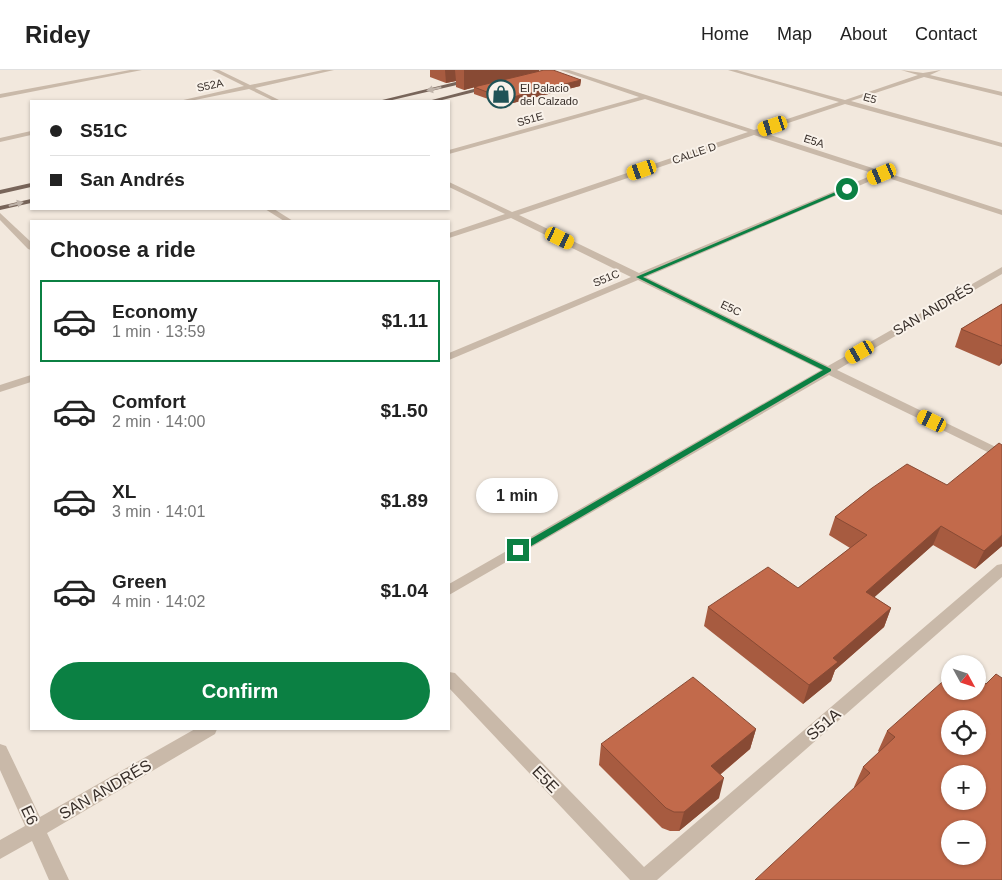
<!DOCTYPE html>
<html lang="en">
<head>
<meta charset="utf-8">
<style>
	body { margin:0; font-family:Helvetica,sans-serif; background:#f6f6f6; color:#222; height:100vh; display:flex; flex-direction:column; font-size:19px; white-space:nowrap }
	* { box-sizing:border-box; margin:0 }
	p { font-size:16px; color:#767676 }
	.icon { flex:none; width:28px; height:28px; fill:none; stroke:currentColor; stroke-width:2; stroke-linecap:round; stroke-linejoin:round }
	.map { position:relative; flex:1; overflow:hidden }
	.side { position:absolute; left:30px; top:150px; width:420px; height:510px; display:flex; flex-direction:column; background:#fff; border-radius:0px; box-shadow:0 1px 4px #0004 }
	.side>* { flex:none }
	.banner { position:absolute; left:30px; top:30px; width:420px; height:110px; border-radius:0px; box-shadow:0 1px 4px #0004; display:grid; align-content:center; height:110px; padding:0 20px; background:#fff }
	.needle { width:32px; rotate:130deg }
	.controls { position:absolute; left:941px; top:585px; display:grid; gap:10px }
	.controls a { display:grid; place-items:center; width:45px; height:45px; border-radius:50%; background:#fff; box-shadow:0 1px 4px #0004; font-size:25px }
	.end { position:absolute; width:22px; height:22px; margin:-11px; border:6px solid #0b8043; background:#fff; box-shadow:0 0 0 2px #fff }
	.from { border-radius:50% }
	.bubble { position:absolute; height:35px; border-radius:18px; background:#fff; box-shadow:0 1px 4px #0004; font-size:16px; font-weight:700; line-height:35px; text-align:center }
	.car { position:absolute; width:15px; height:30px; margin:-15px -8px; border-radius:6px; box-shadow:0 0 4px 1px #0007; background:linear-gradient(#f5c518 24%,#345 0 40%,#f5c518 0 76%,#345 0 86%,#f5c518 0) }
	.banner b { display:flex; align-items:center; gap:18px; height:48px; font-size:19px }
	.banner b+b { border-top:1px solid #e0e0e0 }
	.banner i { width:12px; height:12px; background:#222 }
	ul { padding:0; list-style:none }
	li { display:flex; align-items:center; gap:15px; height:82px; margin:0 10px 8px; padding:0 10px; border:2px solid transparent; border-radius:0px }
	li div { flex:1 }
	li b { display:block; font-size:19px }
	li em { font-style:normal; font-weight:700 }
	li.active { border-color:#0b8043 }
	li>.icon { width:45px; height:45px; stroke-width:1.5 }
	h2 { padding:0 20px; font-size:22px; line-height:60px }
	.button { display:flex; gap:10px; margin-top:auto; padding:10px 20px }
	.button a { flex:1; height:58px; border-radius:30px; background:#0b8043; color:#fff; font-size:20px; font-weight:700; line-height:58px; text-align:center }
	header { display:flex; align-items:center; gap:30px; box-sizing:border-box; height:70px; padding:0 25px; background:#fff; border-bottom:1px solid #e0e0e0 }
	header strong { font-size:24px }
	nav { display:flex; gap:28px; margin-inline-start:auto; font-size:18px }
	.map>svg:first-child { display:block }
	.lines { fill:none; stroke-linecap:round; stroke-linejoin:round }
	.minor { fill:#c9b9a9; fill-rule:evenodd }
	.major { fill:#78655a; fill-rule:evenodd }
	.wall { fill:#a75b40 }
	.shaded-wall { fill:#884a34 }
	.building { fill:#c26a4b; stroke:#884a34; fill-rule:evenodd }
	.oneway { fill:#bfb3a9 }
	.route { fill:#0b8043 }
	.labels { text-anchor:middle; stroke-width:4; stroke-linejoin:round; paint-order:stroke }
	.far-street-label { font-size:11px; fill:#372e29; stroke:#f9f2ea }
	.far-poi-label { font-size:11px; fill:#372e29; stroke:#f9f2ea; text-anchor:start }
	.street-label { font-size:14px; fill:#372e29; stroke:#f9f2ea }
	.near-street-label { font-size:16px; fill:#372e29; stroke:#f9f2ea }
</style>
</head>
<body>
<header>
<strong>Ridey</strong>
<nav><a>Home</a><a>Map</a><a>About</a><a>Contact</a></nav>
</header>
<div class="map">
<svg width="1002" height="810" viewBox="0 0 1002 810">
	<rect width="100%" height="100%" fill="#f2e8dd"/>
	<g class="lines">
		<g class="minor">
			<polygon points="130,0 142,0 0,28 0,24"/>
			<polygon points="212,0 219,0 250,15 323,0 334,0 255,18 281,31 274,31 249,19 190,31 179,31 244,16"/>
			<path d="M560,0H569L754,60L839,32L728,0H737L845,30L918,5L901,0L923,3L941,0L930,5L1002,22V26L924,7L851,31L1002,73V77L845,34L761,62L1002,140V145L882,106L646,207L828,296L1002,197V204L837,300L1002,380V389L829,305L449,525V514L821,300L638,210L449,290V283L631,207L511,148L449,168V163L505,144L449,117V112L512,142L748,62L645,29L449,84V80L639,27ZM754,65L875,104L639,203L519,145Z"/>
			<polygon points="31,61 31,65 0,72 0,68"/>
			<polygon points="265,139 274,139 293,151 284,151"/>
			<polygon points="0,143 31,172 31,180 28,179 0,150"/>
			<polygon points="31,305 31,312 0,322 0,315"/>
			<polygon points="1002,494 1002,507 657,810 630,810 449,618 449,602 455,603 644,797 997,495"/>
			<polygon points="195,659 217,659 215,664 47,763 69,810 49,810 32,771 0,789 0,770 25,756 0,700 0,674 6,676 40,747"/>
		</g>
		<g class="major">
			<polygon points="472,8 474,11 388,31 378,31"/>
			<polygon points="489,15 491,18 438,31 428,31"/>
			<polygon points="31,113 31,117 0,124 0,120"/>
			<polygon points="31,129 31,133 0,140 0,136"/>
		</g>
	</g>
	<g class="wall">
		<polygon points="430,0 539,0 539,1 581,10 580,16 505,35 474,24 474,17 464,20 456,17 456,11 446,13 430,7"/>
		<polygon points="1002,234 1002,293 999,296 955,277 961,259"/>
		<polygon points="872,418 1002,476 975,499 933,475 874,527 891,538 884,557 835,600 831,611 803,634 704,556 708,537 798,518 850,478 829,465 835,447"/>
		<polygon points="1002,608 854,718 854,717 863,697 879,682 878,681 887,661 950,621 986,614"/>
		<polygon points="756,659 750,679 720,705 719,728 679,761 670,761 662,758 599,695 601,674"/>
	</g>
	<g class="shaded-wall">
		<polygon points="445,0 455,0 456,11 446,13"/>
		<polygon points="464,0 539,0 539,1 464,20"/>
		<polygon points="581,10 580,16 505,35 505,29"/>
		<polygon points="1002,288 1002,293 999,296"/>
		<polygon points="941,456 933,475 859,541 866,522"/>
		<polygon points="1002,465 1002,476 975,499 984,481"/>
		<polygon points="891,538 884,557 835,600 831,611 803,634 809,615 833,588"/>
		<polygon points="756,659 750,679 706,716 711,696"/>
		<polygon points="724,708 719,728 679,761 684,742"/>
	</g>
	<g class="building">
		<polygon points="544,0 553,0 581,10 505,29 474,17"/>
		<polygon points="1002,234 1002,276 961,259"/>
		<polygon points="999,373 1002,375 1002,465 984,481 941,456 866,522 891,538 833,588 838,592 809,615 708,537 768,497 798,518 867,465 835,447 872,418 907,394 947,415"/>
		<path d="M996,604L1002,608V810H755L870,703L863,697L895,667L887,661L950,605V621H978V608L986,614ZM950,649H978V676H950ZM950,704H978V731H950ZM950,759H978V786H950Z"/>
		<polygon points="693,607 756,659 711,696 724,708 684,742 674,742 666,738 601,674"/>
	</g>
	<defs><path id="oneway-solid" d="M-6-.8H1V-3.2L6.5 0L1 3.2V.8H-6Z" transform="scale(1.25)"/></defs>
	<g class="oneway">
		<use href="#oneway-solid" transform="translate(434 19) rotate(167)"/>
		<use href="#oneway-solid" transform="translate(16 134) rotate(-14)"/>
	</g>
	<polygon class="route" points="845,118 850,119 643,207 831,299 831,301 521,482 515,482 515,478 823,300 636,207"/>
	<defs>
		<g id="shop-ring" transform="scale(1.4375)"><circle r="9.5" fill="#f9f2ea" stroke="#205357" stroke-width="1.5"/><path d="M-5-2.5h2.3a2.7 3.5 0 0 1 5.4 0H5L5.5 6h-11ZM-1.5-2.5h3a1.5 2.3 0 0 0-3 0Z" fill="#205357"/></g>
	</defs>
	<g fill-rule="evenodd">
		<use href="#shop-ring" x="501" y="24"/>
	</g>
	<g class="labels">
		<g class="far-street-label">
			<text transform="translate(210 15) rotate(-12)" y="4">S52A</text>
			<text transform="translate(870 28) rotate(16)" y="4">E5</text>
			<text transform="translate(530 49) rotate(-16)" y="4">S51E</text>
			<text transform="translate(814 71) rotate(18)" y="4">E5A</text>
			<text transform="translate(694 83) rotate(-19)" y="4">CALLE D</text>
			<text transform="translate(606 208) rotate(-23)" y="4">S51C</text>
			<text transform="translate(731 238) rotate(26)" y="4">E5C</text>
		</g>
		<g class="far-poi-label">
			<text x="520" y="22">El Palacio<tspan x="520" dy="13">del Calzado</tspan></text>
		</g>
		<g class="street-label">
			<text transform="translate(933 239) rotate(-30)" y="5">SAN ANDRÉS</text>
		</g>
		<g class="near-street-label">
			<text transform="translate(823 654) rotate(-41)" y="6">S51A</text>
			<text transform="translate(546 709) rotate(46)" y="6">E5E</text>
			<text transform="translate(105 719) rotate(-30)" y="6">SAN ANDRÉS</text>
			<text transform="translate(30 745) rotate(65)" y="6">E6</text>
		</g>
	</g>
</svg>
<div class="controls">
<a><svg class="needle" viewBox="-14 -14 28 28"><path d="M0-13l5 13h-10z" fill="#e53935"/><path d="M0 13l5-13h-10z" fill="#767676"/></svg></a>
<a><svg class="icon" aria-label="locate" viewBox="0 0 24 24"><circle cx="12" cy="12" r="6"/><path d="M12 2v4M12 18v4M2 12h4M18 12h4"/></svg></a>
<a>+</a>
<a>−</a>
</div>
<i class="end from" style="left:847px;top:119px"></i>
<i class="end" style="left:518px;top:480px"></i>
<div class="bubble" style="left:476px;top:408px;width:82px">1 min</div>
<i class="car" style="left:773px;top:56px;rotate:252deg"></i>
<i class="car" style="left:642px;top:100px;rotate:251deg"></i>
<i class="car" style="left:882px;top:104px;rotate:247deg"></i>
<i class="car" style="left:560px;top:168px;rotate:116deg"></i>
<i class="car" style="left:860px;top:282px;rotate:240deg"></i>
<i class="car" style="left:932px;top:351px;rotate:296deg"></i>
<div class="banner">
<b><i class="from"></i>S51C</b>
<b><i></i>San Andrés</b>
</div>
<section class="side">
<h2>Choose a ride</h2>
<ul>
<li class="active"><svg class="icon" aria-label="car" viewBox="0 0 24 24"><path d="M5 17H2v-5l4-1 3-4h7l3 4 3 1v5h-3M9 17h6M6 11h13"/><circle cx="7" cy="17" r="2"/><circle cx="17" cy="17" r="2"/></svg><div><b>Economy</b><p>1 min · 13:59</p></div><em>$1.11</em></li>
<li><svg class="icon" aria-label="car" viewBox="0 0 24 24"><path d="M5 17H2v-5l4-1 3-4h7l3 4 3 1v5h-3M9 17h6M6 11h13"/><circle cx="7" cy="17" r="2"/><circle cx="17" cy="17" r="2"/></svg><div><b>Comfort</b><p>2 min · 14:00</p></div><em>$1.50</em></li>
<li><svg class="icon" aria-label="car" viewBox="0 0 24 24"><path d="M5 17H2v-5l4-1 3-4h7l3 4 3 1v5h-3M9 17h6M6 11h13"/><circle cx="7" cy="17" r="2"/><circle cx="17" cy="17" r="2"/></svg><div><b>XL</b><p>3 min · 14:01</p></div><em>$1.89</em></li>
<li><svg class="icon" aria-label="car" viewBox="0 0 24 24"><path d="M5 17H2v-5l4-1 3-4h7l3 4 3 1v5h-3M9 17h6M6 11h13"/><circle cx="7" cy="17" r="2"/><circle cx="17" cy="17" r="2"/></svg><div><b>Green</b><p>4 min · 14:02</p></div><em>$1.04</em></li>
</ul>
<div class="button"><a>Confirm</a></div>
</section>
</div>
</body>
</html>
